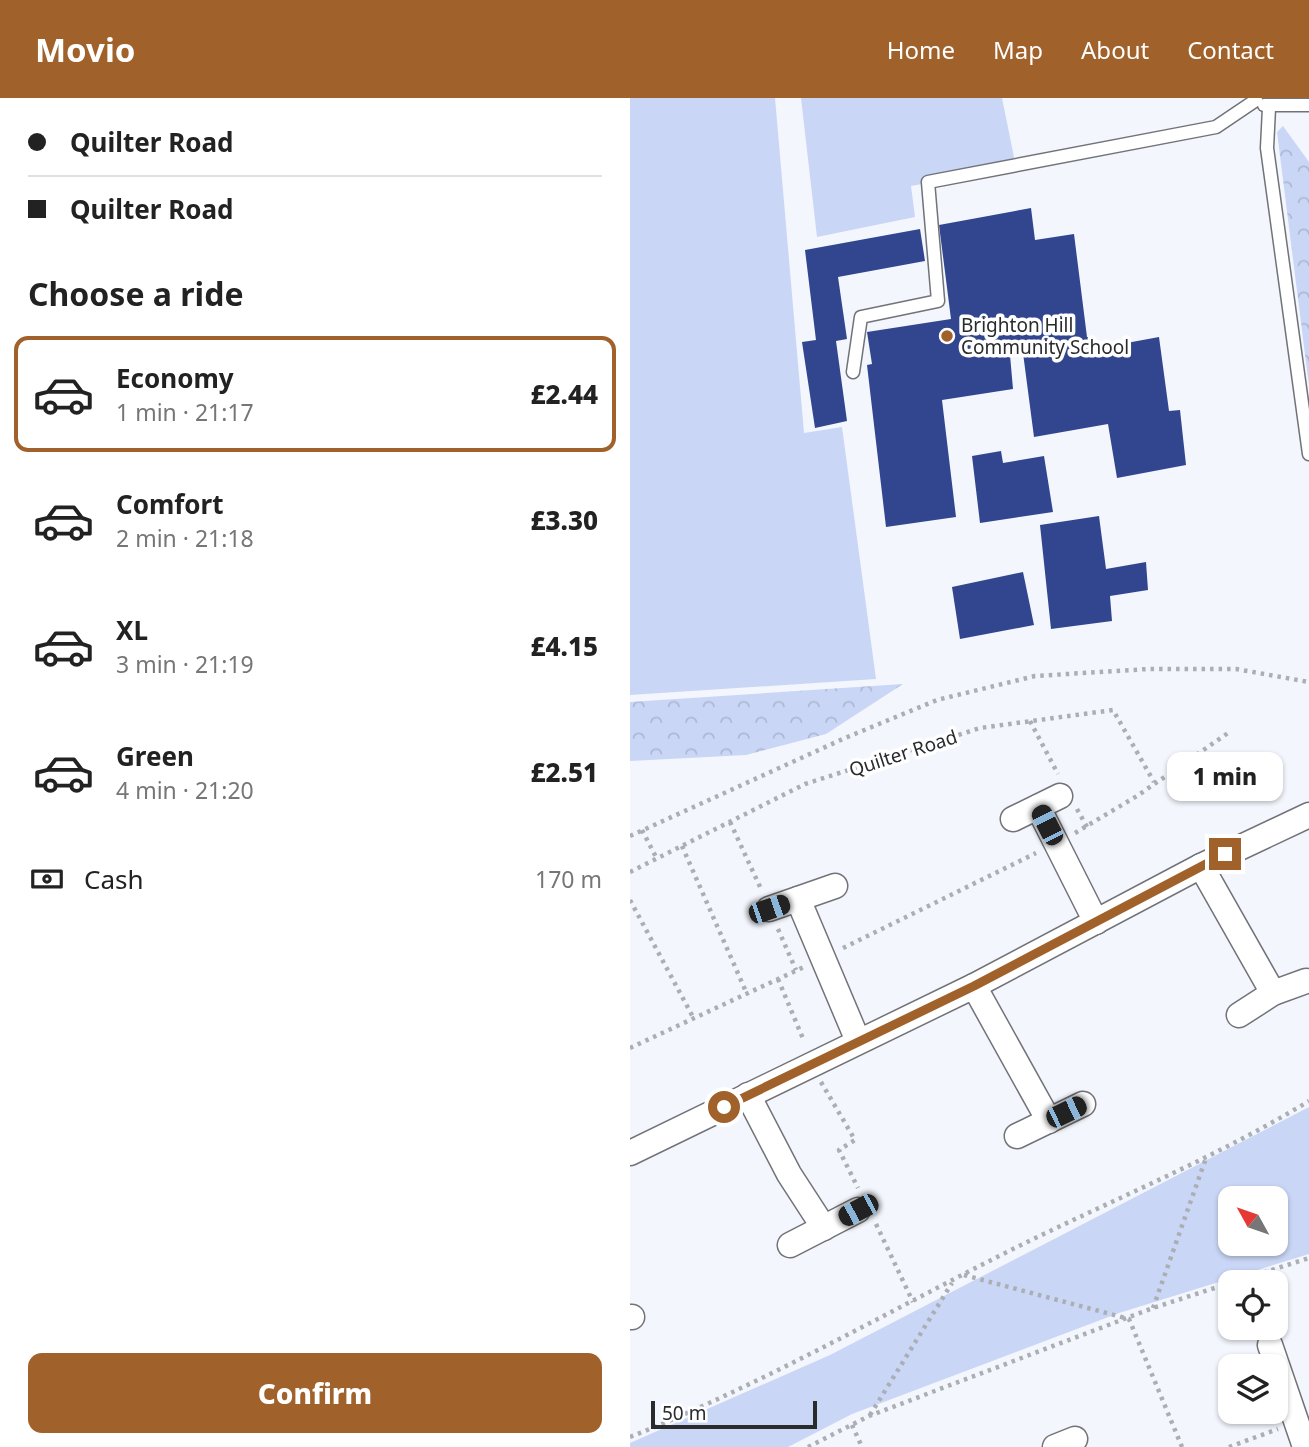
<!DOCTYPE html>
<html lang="en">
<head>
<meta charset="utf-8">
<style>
	body { margin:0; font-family:"Noto Sans",sans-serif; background:#f2f2f2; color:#222; height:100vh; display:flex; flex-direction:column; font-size:26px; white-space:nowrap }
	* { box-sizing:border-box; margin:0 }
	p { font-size:23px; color:#767676 }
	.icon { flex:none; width:38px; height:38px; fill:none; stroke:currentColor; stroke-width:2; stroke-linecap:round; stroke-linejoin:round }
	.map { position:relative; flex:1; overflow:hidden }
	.sheet { display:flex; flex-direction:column; background:#fff; width:630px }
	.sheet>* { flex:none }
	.banner { display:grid; align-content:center; height:154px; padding:0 28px; background:#fff }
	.needle { width:46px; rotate:310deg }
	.fabs { position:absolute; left:588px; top:1088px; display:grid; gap:14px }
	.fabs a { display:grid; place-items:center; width:70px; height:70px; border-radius:14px; background:#fff; box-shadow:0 2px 5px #0004; font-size:35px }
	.scale { position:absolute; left:21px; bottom:18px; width:166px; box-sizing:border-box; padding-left:7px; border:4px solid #2a2b2d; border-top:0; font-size:19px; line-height:24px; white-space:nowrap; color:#2a2b2d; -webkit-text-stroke:5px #fff; paint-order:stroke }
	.end { position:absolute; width:32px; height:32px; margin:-16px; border:9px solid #a1612a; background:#fff; box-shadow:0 0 0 4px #fff }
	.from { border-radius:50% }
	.bubble { position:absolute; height:49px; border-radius:14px; background:#fff; box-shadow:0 2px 5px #0004; font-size:23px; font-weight:800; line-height:49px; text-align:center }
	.car { position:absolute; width:21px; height:42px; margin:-21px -10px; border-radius:9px; box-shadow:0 0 5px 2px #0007; background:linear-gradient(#222 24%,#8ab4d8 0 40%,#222 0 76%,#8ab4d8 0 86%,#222 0) }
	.banner b { display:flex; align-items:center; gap:24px; height:66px; font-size:26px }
	.banner b+b { border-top:2px solid #e0e0e0 }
	.banner i { width:18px; height:18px; background:#222 }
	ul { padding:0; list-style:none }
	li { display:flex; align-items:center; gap:21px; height:116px; margin:0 14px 10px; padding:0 14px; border:4px solid transparent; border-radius:14px }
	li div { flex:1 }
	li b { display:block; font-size:26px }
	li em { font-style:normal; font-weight:800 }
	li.selected { border-color:#a1612a }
	li>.icon { width:63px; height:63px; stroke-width:1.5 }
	h2 { padding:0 28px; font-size:32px; line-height:84px }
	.pay { display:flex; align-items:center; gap:18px; height:77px; padding:0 28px; font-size:26px }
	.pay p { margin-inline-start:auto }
	.primary-button { display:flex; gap:14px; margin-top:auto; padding:14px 28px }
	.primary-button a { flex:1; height:80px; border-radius:14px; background:#a1612a; color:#fff; font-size:28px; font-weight:800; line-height:80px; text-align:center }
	header { display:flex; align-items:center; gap:42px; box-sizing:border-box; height:98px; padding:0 35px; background:#a1612a; color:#fff }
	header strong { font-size:33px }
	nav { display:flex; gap:38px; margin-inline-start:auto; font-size:24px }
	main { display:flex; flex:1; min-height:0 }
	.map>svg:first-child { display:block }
	.forest { fill:url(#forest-crowns) }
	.green { fill:#cad6f6; fill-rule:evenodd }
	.building { fill:#31468f }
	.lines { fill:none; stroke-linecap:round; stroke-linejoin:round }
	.service-casing { stroke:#717379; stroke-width:15 }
	.minor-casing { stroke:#717379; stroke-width:27 }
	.path { stroke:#abaeb2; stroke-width:4.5; stroke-dasharray:3.5 5; stroke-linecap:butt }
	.service { stroke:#fff; stroke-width:12 }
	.minor { stroke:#fff; stroke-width:24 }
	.route { stroke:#a1612a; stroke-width:9 }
	.poi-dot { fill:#a1612a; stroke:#fff; stroke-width:2.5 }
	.labels { text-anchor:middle; stroke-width:7; stroke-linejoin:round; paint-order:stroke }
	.poi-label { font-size:19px; fill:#2a2b2d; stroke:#fff; text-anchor:start }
	.street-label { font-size:19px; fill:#2a2b2d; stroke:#fff }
</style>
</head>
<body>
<header>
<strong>Movio</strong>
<nav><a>Home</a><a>Map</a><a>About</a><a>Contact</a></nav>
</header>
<main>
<section class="sheet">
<div class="banner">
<b><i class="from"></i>Quilter Road</b>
<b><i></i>Quilter Road</b>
</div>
<h2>Choose a ride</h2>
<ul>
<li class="selected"><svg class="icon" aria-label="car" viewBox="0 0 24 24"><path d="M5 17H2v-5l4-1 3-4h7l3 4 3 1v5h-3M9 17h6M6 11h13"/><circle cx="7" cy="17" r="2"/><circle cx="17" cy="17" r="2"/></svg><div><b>Economy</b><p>1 min · 21:17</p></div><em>£2.44</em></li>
<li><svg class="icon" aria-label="car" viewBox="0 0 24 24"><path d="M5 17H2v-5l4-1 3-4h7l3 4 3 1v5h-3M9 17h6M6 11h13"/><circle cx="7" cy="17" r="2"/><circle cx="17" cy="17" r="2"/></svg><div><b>Comfort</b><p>2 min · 21:18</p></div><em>£3.30</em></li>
<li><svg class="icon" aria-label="car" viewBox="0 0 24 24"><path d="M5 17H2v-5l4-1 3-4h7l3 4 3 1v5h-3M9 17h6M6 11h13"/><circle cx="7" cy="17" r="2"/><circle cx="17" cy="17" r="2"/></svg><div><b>XL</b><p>3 min · 21:19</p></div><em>£4.15</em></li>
<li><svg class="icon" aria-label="car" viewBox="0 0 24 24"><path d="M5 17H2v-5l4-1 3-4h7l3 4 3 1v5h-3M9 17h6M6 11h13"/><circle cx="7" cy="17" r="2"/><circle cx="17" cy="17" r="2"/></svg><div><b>Green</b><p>4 min · 21:20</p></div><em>£2.51</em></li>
</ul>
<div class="pay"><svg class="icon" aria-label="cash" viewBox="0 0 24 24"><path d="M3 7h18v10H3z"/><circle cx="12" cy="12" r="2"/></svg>Cash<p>170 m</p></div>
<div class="primary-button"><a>Confirm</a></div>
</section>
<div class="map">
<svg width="679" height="1349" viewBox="0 0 679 1349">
	<defs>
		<pattern id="forest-crowns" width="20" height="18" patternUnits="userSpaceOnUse" patternTransform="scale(1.75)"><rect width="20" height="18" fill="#cad6f6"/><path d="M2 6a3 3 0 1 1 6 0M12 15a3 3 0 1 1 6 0" fill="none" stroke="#aeb8d3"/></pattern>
	</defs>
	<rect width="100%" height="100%" fill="#f3f6fc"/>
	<g class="forest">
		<polygon points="653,28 679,64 679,288 647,34"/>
		<polygon points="273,586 196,636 116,657 0,663 0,604"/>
	</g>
	<g class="green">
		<polygon points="0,0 145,0 174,335 212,329 246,581 0,597"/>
		<polygon points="171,0 372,0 386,69 281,88 285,119 187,139"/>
		<path d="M679,1009V1156L489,1215L222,1316L158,1349H0V1345L200,1257ZM600,1101H646V1146H600Z"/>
	</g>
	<g class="building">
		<polygon points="401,110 405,142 444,136 457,239 462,239 464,251 529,239 539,313 550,312 556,367 487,380 478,326 404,339 393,255 380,257 383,291 312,302 326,419 256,429 237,267 242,266 237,234 321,221 309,127"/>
		<polygon points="290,131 295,163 208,179 217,241 206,243 217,323 185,330 172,244 186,242 175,152"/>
		<polygon points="371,353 373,365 414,358 423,414 350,425 342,358"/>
		<polygon points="469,418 476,471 516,464 518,492 480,498 482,523 421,531 410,427"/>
		<polygon points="393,474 404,527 330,541 322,489"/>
	</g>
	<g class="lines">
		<g class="service-casing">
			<g id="service">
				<polyline points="634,7 679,7"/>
				<polyline points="639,10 637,50 679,356"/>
				<polyline points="223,274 231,219 308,203 298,84 586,29 626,2"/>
			</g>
		</g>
		<g class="minor-casing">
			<g id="minor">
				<polyline points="408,709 466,824"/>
				<polyline points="383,721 430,698"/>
				<polyline points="571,768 643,895"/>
				<polyline points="168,801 228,943"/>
				<polyline points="139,811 205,788"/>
				<polyline points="344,888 419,1023"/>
				<polyline points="609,917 643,895 676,883"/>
				<polyline points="118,997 159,1076 194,1130"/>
				<polyline points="387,1038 453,1006"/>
				<polyline points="0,1055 344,888 571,768 679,717"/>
				<polyline points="160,1147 228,1112"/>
				<polyline points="0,1219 2,1219"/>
				<polyline points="640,1247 675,1349"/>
				<polyline points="425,1349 445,1341"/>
			</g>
		</g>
		<g class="path">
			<polyline points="400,623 428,676"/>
			<polyline points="447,711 457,729"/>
			<polyline points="100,724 131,791"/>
			<polyline points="12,732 27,761"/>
			<polyline points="445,735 507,698 598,635"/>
			<polyline points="0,738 215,640 307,602 405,578 518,571 606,571 679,584"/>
			<polyline points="52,748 117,896"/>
			<polyline points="0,774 175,686 350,630 483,612 524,684"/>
			<polyline points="0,802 63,919"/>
			<polyline points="148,831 166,872"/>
			<polyline points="213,850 406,755"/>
			<polyline points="148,881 174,943"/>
			<polyline points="0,950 174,869"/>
			<polyline points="191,984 225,1042 209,1052 228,1090"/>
			<polyline points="246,1126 283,1204"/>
			<polyline points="334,1177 499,1221 552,1349"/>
			<polyline points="601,1185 679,1160"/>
			<polyline points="523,1210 576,1060"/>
			<polyline points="240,1317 322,1185"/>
			<polyline points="222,1327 232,1349"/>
			<path d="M0,1339C133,1286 257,1214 385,1150C484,1101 585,1060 679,1003"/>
			<polyline points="178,1349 239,1318 523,1210 600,1185"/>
			<polyline points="599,1349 648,1331"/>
		</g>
		<use href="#service" class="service"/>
		<use href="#minor" class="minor"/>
	</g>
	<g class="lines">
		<polyline class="route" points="94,1009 344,888 595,756"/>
	</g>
	<circle class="poi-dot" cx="317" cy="238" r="7"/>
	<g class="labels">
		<g class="poi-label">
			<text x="331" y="234">Brighton Hill<tspan x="331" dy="22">Community School</tspan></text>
		</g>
		<g class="street-label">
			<text transform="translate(273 655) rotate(-18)" y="7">Quilter Road</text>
		</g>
	</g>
</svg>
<div class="fabs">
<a><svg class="needle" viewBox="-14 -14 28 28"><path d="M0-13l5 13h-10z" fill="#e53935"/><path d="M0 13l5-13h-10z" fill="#767676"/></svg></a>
<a><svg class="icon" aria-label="locate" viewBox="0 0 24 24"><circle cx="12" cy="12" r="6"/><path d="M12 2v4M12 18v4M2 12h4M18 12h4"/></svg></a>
<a><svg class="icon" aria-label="layers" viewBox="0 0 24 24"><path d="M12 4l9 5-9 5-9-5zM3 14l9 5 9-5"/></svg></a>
</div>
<div class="scale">50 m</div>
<i class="end from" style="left:94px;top:1009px"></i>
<i class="end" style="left:595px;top:756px"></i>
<div class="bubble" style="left:537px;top:654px;width:116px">1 min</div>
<i class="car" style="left:417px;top:727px;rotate:333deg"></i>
<i class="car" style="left:139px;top:811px;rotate:71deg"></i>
<i class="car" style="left:436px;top:1014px;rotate:64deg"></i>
<i class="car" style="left:228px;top:1112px;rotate:242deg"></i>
</div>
</main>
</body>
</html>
